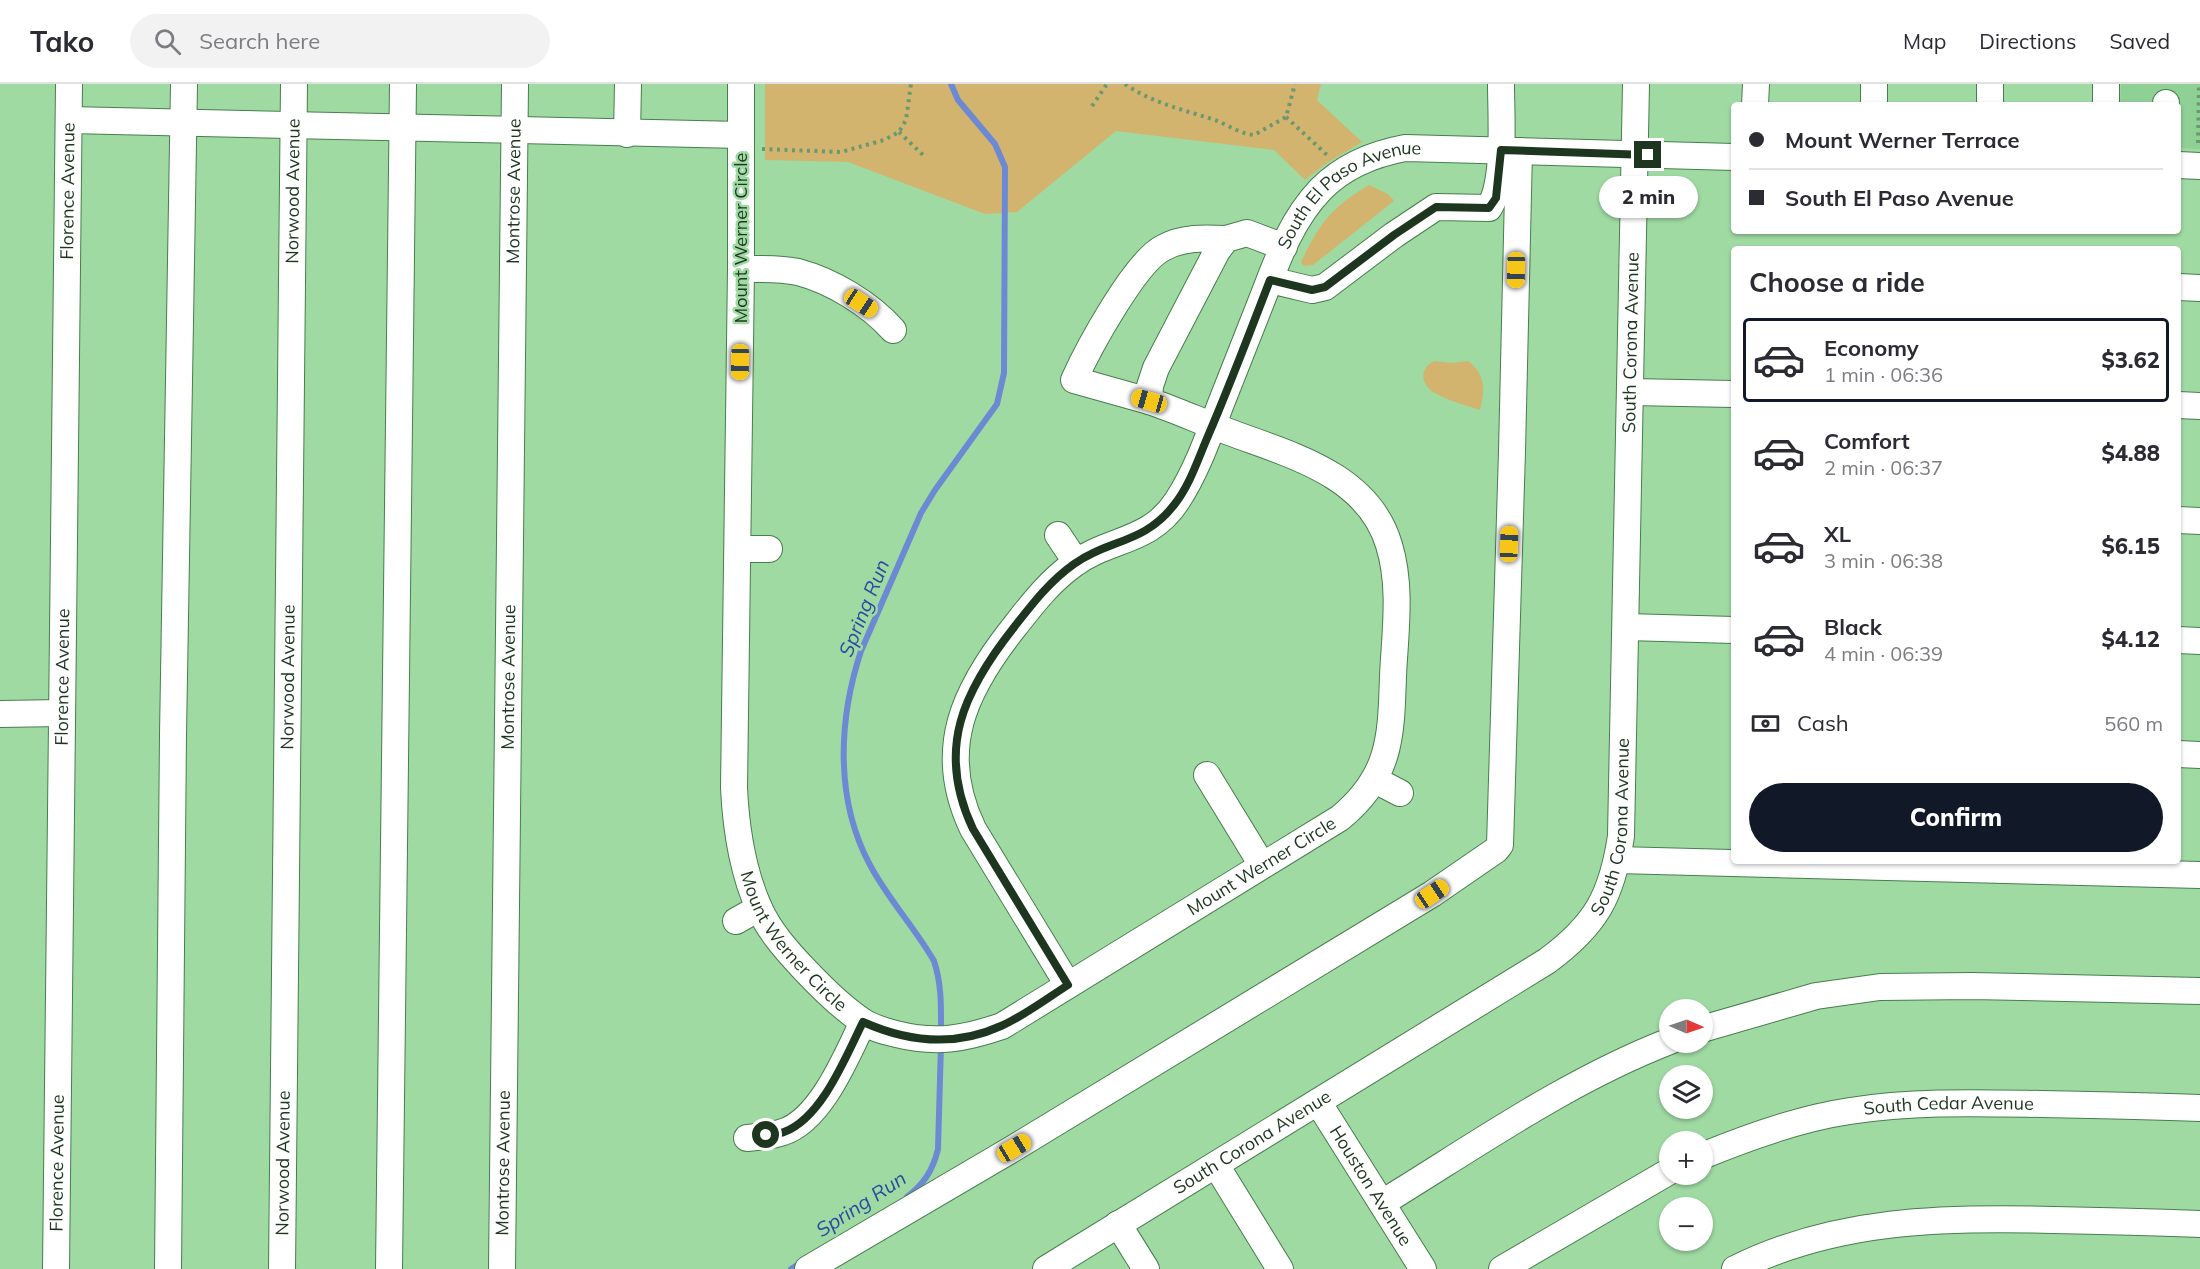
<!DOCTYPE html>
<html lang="en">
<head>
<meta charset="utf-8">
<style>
	body { margin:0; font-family:Mulish,sans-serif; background:#f2f2f3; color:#2b2b33; height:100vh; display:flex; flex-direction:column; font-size:22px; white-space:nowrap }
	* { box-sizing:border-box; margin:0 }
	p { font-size:20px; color:#7c7c81 }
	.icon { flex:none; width:33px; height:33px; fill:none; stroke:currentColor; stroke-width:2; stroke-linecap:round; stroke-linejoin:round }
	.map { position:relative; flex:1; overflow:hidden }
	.drawer { position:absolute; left:1731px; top:162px; width:450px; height:618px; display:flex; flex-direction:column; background:#fff; border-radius:6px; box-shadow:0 2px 4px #0004 }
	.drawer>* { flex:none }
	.guide { position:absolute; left:1731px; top:18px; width:450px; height:132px; border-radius:6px; box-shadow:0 2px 4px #0004; display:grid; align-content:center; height:132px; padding:0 18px; background:#fff }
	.needle { width:39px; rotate:92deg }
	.tools { position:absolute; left:1659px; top:915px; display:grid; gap:12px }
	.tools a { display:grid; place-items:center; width:54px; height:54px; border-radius:50%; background:#fff; box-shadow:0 2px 4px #0004; font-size:30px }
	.end { position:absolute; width:27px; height:27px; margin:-14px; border:8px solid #1e3620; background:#fff; box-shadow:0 0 0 3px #fff }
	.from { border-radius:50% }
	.bubble { position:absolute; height:42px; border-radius:21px; background:#fff; box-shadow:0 2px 4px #0004; font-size:20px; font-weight:800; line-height:42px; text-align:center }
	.car { position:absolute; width:18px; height:36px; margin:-18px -9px; border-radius:8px; box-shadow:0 0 4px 2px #0007; background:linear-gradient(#f5c518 24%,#345 0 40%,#f5c518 0 76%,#345 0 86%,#f5c518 0) }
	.guide b { display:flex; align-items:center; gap:21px; height:57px; font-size:22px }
	.guide b+b { border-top:2px solid #e1e1e2 }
	.guide i { width:15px; height:15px; background:#2b2b33 }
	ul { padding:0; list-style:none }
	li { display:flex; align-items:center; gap:18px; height:84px; margin:0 12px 9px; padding:0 6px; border:3px solid transparent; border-radius:6px }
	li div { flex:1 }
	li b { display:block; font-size:22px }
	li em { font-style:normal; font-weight:800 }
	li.on { border-color:#111827 }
	li>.icon { width:54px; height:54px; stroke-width:1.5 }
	h2 { padding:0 18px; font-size:27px; line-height:72px }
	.pay { display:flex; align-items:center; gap:15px; height:66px; padding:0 18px; font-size:22px }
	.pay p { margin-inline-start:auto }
	.button { display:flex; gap:12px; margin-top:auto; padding:12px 18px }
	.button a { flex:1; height:69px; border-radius:36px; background:#111827; color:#fff; font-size:24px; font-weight:800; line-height:69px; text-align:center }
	header { display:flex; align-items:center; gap:36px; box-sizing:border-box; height:84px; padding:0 30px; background:#fff; border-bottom:2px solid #e1e1e2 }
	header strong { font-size:28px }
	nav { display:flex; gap:33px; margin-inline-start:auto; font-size:21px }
	.search { width:420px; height:54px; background:#f2f2f3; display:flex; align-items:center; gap:15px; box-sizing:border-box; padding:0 21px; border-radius:33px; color:#7c7c81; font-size:22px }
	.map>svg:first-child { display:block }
	.built { fill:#8fd094 }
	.green { fill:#d3b46f }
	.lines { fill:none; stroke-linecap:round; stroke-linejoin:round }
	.stream { stroke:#6c8ad4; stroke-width:6 }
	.minor-casing { stroke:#477e4c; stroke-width:28 }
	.path { stroke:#6b986e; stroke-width:4; stroke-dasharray:3 4.5; stroke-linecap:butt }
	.minor { stroke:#fff; stroke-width:26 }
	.route { stroke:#1e3620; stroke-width:8 }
	.labels { text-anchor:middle; stroke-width:5; stroke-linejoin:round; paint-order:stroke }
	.street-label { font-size:18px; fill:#1e3620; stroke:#9fdaa3 }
	.water-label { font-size:20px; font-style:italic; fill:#2c49a0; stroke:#9fdaa3 }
</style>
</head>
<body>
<header>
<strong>Tako</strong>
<div class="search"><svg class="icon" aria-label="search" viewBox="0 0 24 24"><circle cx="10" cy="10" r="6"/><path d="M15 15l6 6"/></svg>Search here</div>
<nav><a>Map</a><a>Directions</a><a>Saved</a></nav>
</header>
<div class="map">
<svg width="2200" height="1185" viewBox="0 0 2200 1185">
	<rect width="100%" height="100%" fill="#9fdaa3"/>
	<polygon class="built" points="2121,0 2200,0 2200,65 2178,64 2178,21 2120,21"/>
	<g class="green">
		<polygon points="765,0 1321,0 1317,16 1362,58 1327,79 1305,96 1274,66 1116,47 1017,128 985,130 848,78 765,76"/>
		<path d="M1369,101L1388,110L1394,117L1313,181L1304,182L1301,178C1320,138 1331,124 1369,101Z"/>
		<path d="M1434,277L1451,279L1468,277C1486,290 1485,307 1480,326C1465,321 1446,316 1433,308C1420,299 1420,284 1434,277Z"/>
	</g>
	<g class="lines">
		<g class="stream">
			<path d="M941,950C941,924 942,901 934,877C915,844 888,815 870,781C835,716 838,637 861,567L921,429L935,406L997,320L1004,289L1005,83L995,60L958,16L951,0"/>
			<path d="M907,1113C924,1100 933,1086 938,1065L941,960"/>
			<polyline points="791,1185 802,1178"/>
		</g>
		<g class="minor-casing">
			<g id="minor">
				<path id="s1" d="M741,0V185L734,704C736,745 742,786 759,824C770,848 787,867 805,886C822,904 841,923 862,937C872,944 884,947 896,950C936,960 964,955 1002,942L1340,734C1391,692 1391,653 1393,592C1395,549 1402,503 1389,461C1368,390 1290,371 1229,348C1202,338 1176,326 1149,317L1150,302L1156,284L1217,167L1226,155L1247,149L1284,163"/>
				<polyline points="1755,21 1756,0"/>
				<polyline points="1874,21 1874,0"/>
				<polyline points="1990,21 1990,0"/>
				<polyline points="2106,21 2106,0"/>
				<polyline points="2166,21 2166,19"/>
				<polyline points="69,36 741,51"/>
				<polyline points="627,50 628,0"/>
				<polyline points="2178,81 2200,82"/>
				<path d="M741,185C760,185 779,184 798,188C832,197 870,220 893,246"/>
				<path d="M1270,196L1312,206L1325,203L1394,151L1436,123L1489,124C1506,98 1501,32 1501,0"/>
				<polyline points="2178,203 2200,204"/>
				<polyline points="1631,308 1734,310"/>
				<path d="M1149,317L1074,296C1088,265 1135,178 1163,164C1183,153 1204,154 1226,155"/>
				<polyline points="2178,321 2200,322"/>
				<polyline points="2178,436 2200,437"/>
				<polyline points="1058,451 1076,478"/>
				<polyline points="738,465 769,465"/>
				<polyline points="1626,543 1734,546"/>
				<polyline points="2178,556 2200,557"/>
				<polyline points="0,630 62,629"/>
				<polyline points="2178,670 2200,671"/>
				<polyline points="1207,691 1262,781"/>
				<polyline points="1375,696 1400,709"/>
				<polyline points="1617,776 2200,791"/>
				<polyline points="736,837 759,824"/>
				<path id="s2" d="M1068,901L973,745C935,666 964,606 1015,542C1033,519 1050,497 1074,480C1109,454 1150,459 1177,417C1196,388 1208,354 1220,322C1235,284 1250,246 1265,208C1279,171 1293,134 1321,105C1344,82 1373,70 1405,64L1734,73"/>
				<polyline points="1702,945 1816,912 1880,903 1972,902 2200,907"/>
				<path id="s3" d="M1318,1018L1423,1185"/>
				<path d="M747,1054C758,1053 772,1052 783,1048C821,1036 847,971 863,938"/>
				<path id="s4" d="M1702,1072C1748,1053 1802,1034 1850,1027C1914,1017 1977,1019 2041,1020C2094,1021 2147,1022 2200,1024"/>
				<polyline points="1216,1081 1280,1185"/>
				<path d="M1382,1119C1475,1062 1567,997 1670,957"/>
				<polyline points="1118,1140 1146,1185"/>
				<path id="s5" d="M56,1185L69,0"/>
				<polyline points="168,1185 173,651 184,0"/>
				<path id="s6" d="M282,1185L294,0"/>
				<polyline points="389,1185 403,0"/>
				<path id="s7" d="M502,1185L515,0"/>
				<polyline points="808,1185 1014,1064 1432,810 1496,766 1500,761 1512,367 1519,67"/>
				<path id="s8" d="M1046,1185L1547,877C1596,841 1612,812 1621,752L1636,0"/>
				<polyline points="1502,1185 1670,1087"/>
				<path d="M1735,1185C1835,1135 1944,1133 2053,1136C2102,1137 2151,1138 2200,1140"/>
			</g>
		</g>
		<g class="path">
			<path d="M1125,0C1152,19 1184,26 1215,36C1228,41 1241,50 1254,51L1286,33L1295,0"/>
			<polyline points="1092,22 1107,0"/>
			<polyline points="1286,33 1327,71"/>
			<polyline points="899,48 924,72"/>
			<polyline points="2198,59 2199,0"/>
			<polyline points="762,65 841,68 884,56 899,48 906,36 911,0"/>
		</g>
		<use href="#minor" class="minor"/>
	</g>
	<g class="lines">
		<path class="route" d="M766,1051C771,1050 779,1050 784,1048C822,1034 846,972 863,938C908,958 955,963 1001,942C1024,932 1046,915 1068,901L973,745C935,665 964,606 1015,542C1033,519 1050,497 1074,480C1109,455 1144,460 1174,421C1190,401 1198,375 1208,352C1230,301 1250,248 1270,196L1312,206L1325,203L1394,151L1436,123L1489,124L1496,114L1501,66L1648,71"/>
	</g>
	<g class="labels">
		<g class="street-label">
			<text dy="6" stroke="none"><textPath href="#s5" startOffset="1078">Florence Avenue</textPath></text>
			<text dy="6" stroke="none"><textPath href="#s6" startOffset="1078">Norwood Avenue</textPath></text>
			<text dy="6" stroke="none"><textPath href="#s7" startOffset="1078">Montrose Avenue</textPath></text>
			<text dy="6" stroke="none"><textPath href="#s2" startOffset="978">South El Paso Avenue</textPath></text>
			<text transform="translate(741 154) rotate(-90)" y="6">Mount Werner Circle</text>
			<text dy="6" stroke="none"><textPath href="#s8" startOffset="1232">South Corona Avenue</textPath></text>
			<text dy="6" stroke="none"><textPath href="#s5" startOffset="592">Florence Avenue</textPath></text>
			<text dy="6" stroke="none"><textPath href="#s6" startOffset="592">Norwood Avenue</textPath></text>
			<text dy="6" stroke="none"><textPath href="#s7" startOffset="592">Montrose Avenue</textPath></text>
			<text dy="6" stroke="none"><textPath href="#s8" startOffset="746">South Corona Avenue</textPath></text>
			<text dy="6" stroke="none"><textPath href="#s1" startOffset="1431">Mount Werner Circle</textPath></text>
			<text dy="6" stroke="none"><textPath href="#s1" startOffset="874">Mount Werner Circle</textPath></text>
			<text dy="6" stroke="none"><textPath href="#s4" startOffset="254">South Cedar Avenue</textPath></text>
			<text dy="6" stroke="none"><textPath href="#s8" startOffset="242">South Corona Avenue</textPath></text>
			<text dy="6" stroke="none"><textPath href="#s5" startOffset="106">Florence Avenue</textPath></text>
			<text dy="6" stroke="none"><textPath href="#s6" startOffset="106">Norwood Avenue</textPath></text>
			<text dy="6" stroke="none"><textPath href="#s7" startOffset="106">Montrose Avenue</textPath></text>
			<text dy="6" stroke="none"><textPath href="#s3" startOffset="99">Houston Avenue</textPath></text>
		</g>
		<g class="water-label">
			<text transform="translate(864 524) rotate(-68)" y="7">Spring Run</text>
			<text transform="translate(861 1120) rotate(-33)" y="7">Spring Run</text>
		</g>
	</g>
</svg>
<div class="tools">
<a><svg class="needle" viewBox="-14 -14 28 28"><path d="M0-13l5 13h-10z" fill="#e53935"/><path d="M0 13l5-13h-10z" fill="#7c7c81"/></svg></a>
<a><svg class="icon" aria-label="layers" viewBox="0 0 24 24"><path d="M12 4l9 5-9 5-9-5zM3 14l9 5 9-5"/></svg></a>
<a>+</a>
<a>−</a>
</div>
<i class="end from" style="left:766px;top:1051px"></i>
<i class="end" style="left:1648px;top:71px"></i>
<div class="bubble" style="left:1599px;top:92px;width:99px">2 min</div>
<i class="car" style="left:1516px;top:186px;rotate:181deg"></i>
<i class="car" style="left:861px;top:219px;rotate:123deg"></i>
<i class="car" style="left:740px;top:278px;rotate:181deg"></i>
<i class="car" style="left:1149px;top:317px;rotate:286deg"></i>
<i class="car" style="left:1509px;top:460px;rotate:2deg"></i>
<i class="car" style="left:1432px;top:810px;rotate:56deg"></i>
<i class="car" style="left:1014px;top:1064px;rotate:59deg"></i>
<div class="guide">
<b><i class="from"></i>Mount Werner Terrace</b>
<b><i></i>South El Paso Avenue</b>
</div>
<section class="drawer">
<h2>Choose a ride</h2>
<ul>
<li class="on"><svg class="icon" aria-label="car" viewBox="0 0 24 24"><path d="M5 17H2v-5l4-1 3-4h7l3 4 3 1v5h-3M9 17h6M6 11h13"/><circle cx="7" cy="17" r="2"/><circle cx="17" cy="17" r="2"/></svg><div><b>Economy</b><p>1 min · 06:36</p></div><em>$3.62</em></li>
<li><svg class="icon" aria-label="car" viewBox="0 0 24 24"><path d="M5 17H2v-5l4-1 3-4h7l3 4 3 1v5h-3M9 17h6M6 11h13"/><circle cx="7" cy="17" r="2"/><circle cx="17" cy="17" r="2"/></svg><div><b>Comfort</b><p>2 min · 06:37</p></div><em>$4.88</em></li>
<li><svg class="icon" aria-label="car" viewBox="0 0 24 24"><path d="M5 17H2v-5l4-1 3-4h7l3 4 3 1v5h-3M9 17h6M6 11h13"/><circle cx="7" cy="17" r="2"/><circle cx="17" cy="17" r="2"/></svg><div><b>XL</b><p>3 min · 06:38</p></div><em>$6.15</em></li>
<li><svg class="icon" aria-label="car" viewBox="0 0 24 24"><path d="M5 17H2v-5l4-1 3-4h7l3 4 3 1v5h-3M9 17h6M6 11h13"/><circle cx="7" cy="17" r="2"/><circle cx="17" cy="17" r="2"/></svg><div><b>Black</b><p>4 min · 06:39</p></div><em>$4.12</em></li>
</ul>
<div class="pay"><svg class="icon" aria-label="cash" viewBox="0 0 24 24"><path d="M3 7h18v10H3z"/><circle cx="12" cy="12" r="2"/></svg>Cash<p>560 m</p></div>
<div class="button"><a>Confirm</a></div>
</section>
</div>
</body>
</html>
